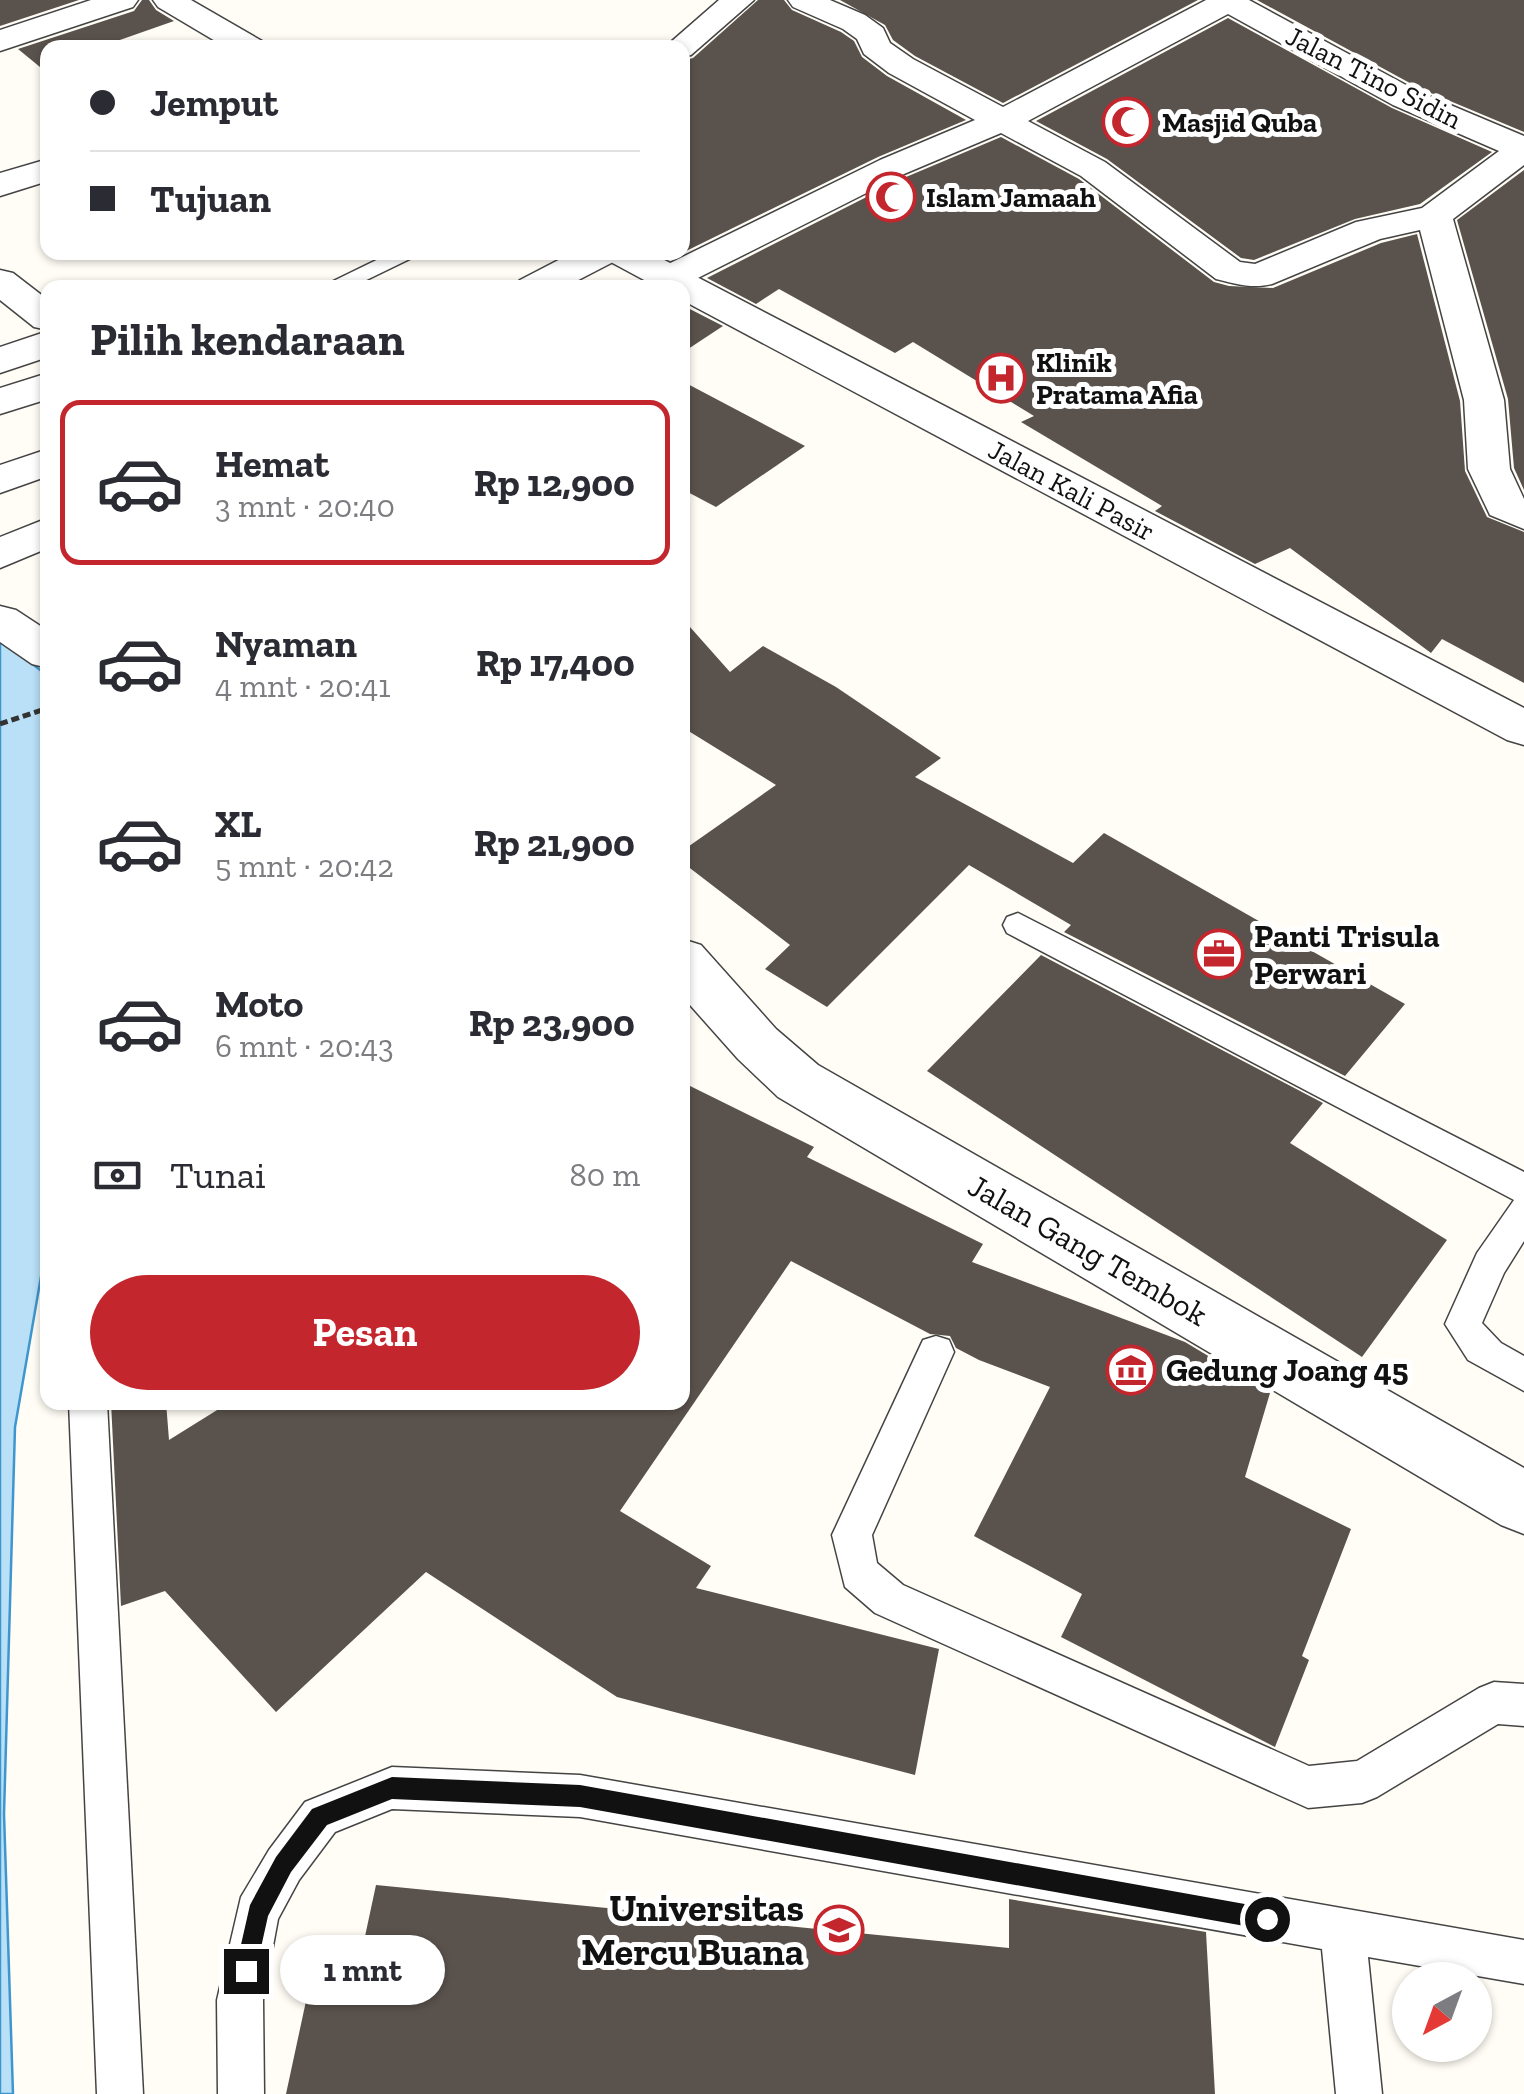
<!DOCTYPE html>
<html lang="id">
<head>
<meta charset="utf-8">
<style>
	body { margin:0; font-family:"Zilla Slab",serif; background:#f2f2f3; color:#2b2b33; height:100vh; display:flex; flex-direction:column; font-size:38px; white-space:nowrap }
	* { box-sizing:border-box; margin:0 }
	p { font-size:32px; color:#7c7c81 }
	.icon { flex:none; width:55px; height:55px; fill:none; stroke:currentColor; stroke-width:2; stroke-linecap:round; stroke-linejoin:round }
	.map { position:relative; flex:1; overflow:hidden }
	.side { position:absolute; left:40px; top:280px; width:650px; height:1130px; display:flex; flex-direction:column; background:#fff; border-radius:20px; box-shadow:0 2px 8px #0004 }
	.side>* { flex:none }
	.top-card { position:absolute; left:40px; top:40px; width:650px; height:220px; border-radius:20px; box-shadow:0 2px 8px #0004; display:grid; align-content:center; height:220px; padding:0 50px; background:#fff }
	.needle { width:65px; rotate:221deg }
	.tools { position:absolute; left:1392px; top:1962px; display:grid; gap:20px }
	.tools a { display:grid; place-items:center; width:100px; height:100px; border-radius:50%; background:#fff; box-shadow:0 2px 8px #0004; font-size:50px }
	.end { position:absolute; width:45px; height:45px; margin:-22px; border:12px solid #111; background:#fff; box-shadow:0 0 0 5px #fff }
	.from { border-radius:50% }
	.bubble { position:absolute; height:70px; border-radius:35px; background:#fff; box-shadow:0 2px 8px #0004; font-size:32px; font-weight:700; line-height:70px; text-align:center }
	.top-card b { display:flex; align-items:center; gap:35px; height:95px; font-size:38px }
	.top-card b+b { border-top:2px solid #e1e1e2 }
	.top-card i { width:25px; height:25px; background:#2b2b33 }
	ul { padding:0; list-style:none }
	li { display:flex; align-items:center; gap:30px; height:165px; margin:0 20px 15px; padding:0 30px; border:5px solid transparent; border-radius:20px }
	li div { flex:1 }
	li b { display:block; font-size:38px }
	li em { font-style:normal; font-weight:700 }
	li.current { border-color:#c4262e }
	li>.icon { width:90px; height:90px; stroke-width:1.5 }
	h2 { padding:0 50px; font-size:45px; line-height:120px }
	.pay { display:flex; align-items:center; gap:25px; height:110px; padding:0 50px; font-size:38px }
	.pay p { margin-inline-start:auto }
	.cta { display:flex; gap:20px; margin-top:auto; padding:20px 50px }
	.cta a { flex:1; height:115px; border-radius:60px; background:#c4262e; color:#fff; font-size:40px; font-weight:700; line-height:115px; text-align:center }
	.map>svg:first-child { display:block }
	.water { fill:#b9e0f7; stroke:#3f96cf; stroke-width:2.5 }
	.building { fill:#5a524d }
	.lines { fill:none; stroke-linecap:round; stroke-linejoin:round }
	.service-casing { stroke:#444; stroke-width:3 }
	.minor-casing { stroke:#444; stroke-width:3 }
	.tertiary-casing { stroke:#444; stroke-width:3 }
	.path { stroke:#333; stroke-width:5; stroke-dasharray:8 4; stroke-linecap:butt }
	.service { fill:#fff; fill-rule:evenodd }
	.minor { fill:#fff; fill-rule:evenodd }
	.tertiary { fill:#fff; fill-rule:evenodd }
	.route { fill:#111 }
	.labels { text-anchor:middle; stroke-width:10; stroke-linejoin:round; paint-order:stroke }
	.far-street-label { font-size:28px; fill:#111; stroke:#fff }
	.far-poi-label { font-size:28px; font-weight:bold; fill:#111; stroke:#fff; text-anchor:start }
	.poi-label { font-size:32px; font-weight:bold; fill:#111; stroke:#fff; text-anchor:start }
	.street-label { font-size:32px; fill:#111; stroke:#fff }
	.near-poi-label { font-size:38px; font-weight:bold; fill:#111; stroke:#fff; text-anchor:end }
</style>
</head>
<body>
<div class="map">
<svg width="1524" height="2094" viewBox="0 0 1524 2094">
	<rect width="100%" height="100%" fill="#fffdf5"/>
	<polygon class="water" points="0,639 48,676 48,1236 15,1427 4,1814 13,2094 0,2094"/>
	<g class="building">
		<polygon points="0,0 79,0 0,26"/>
		<polygon points="142,0 149,0 156,10 174,21 97,48 48,48 48,64 40,67 18,49 134,11"/>
		<polygon points="758,0 784,0 792,10 841,32 854,41 862,57 887,76 966,120 878,157 682,253 682,61 693,58"/>
		<polygon points="840,0 1198,0 1003,103 915,56 893,40 885,25"/>
		<polygon points="1257,0 1524,0 1524,132 1419,88"/>
		<polygon points="1228,18 1392,108 1492,152 1420,204 1355,219 1254,260 1241,258 1107,159 1036,121"/>
		<polygon points="1001,137 1079,179 1214,282 1229,286 1273,288 1381,243 1417,234 1460,401 1465,471 1487,517 1524,532 1524,683 1442,639 1431,653 1290,548 1255,564 1155,511 1162,506 1021,422 1034,416 913,342 895,353 779,289 756,304 707,278 906,177"/>
		<polygon points="1524,170 1524,490 1514,468 1508,399 1457,220"/>
		<polygon points="682,305 723,326 682,353"/>
		<polygon points="682,381 805,446 716,507 682,489"/>
		<polygon points="682,618 730,672 763,646 836,687 941,758 915,777 1073,863 1104,833 1405,1004 1345,1076 1064,932 1071,925 969,865 827,1007 765,969 790,945 682,862 682,851 776,785 682,727"/>
		<polygon points="1041,955 1323,1103 1290,1143 1447,1240 1362,1357 927,1071"/>
		<polygon points="682,1082 814,1147 807,1157 983,1244 972,1262 1185,1342 1270,1393 1245,1477 1351,1529 1302,1656 1309,1660 1275,1747 1061,1637 1082,1594 974,1536 1050,1387 979,1360 956,1348 950,1336 930,1334 791,1261 620,1511 711,1566 696,1588 939,1649 915,1775 617,1697 426,1572 276,1712 165,1591 121,1606 111,1402 166,1402 169,1440 230,1402 682,1402"/>
		<polygon points="376,1885 1009,1948 1009,1899 1206,1932 1215,2094 286,2094 320,1936 364,1941"/>
	</g>
	<g class="lines">
		<g class="service-casing">
			<g id="service">
				<polygon points="393,252 424,252 350,288 319,288"/>
				<polygon points="1018,913 1524,1172 1524,1241 1504,1273 1482,1323 1501,1343 1524,1356 1524,1391 1468,1360 1445,1324 1477,1253 1514,1200 1007,933 1003,925 1007,917"/>
				<polygon points="936,1336 949,1340 954,1352 872,1535 877,1563 903,1585 1309,1766 1357,1761 1479,1688 1494,1682 1524,1684 1524,1726 1498,1724 1377,1797 1362,1803 1308,1808 875,1613 845,1587 832,1535 923,1340"/>
				<polygon points="69,1402 107,1402 143,2094 97,2094"/>
				<polygon points="392,1767 580,1775 1524,1940 1524,1984 1368,1957 1382,2094 1336,2094 1322,1949 580,1817 392,1809 335,1832 299,1880 278,1919 263,2000 264,2094 218,2094 217,2000 241,1897 269,1850 305,1802"/>
			</g>
		</g>
		<g class="minor-casing">
			<g id="minor">
				<polygon points="91,0 138,0 133,7 0,51 0,30"/>
				<polygon points="719,0 754,0 691,55 682,57 682,48 664,48"/>
				<path d="M788,0H830L865,15L883,28L890,43L913,59L1003,107L1206,0H1249L1417,91L1524,136V165L1453,219L1504,400L1510,469L1524,499V529L1490,515L1468,469L1464,400L1420,230L1380,239L1272,284C1253,289 1235,284 1216,279L1081,176L1001,133L904,174L682,286H656L650,278L656,270L880,160L975,120L889,73L864,54L857,39L843,29L793,7ZM1228,14L1393,105L1499,151L1422,208L1356,222L1255,264L1240,262L1105,162L1028,121Z"/>
				<polygon points="48,159 48,181 0,196 0,173"/>
				<polygon points="574,252 622,252 617,260 563,288 514,288 520,280"/>
				<polygon points="0,270 13,273 48,300 48,330 34,327 0,300"/>
				<polygon points="48,331 48,357 0,373 0,347"/>
				<polygon points="48,373 48,399 0,414 0,388"/>
				<polygon points="48,449 48,476 0,493 0,465"/>
				<polygon points="48,518 48,548 0,568 0,537"/>
				<polygon points="0,606 16,610 48,631 48,668 32,664 0,642"/>
				<polygon points="682,939 701,945 776,1029 818,1065 1524,1468 1524,1534 1501,1525 778,1097 738,1059 682,996"/>
			</g>
		</g>
		<g class="tertiary-casing">
			<g id="tertiary">
				<polygon points="153,0 191,0 262,41 267,48 227,48 158,7"/>
				<polygon points="602,252 649,252 1524,708 1524,745 1507,740 682,300 682,288 659,288 607,260"/>
			</g>
		</g>
		<polyline class="path" points="0,724 48,708"/>
		<use href="#service" class="service"/>
		<use href="#minor" class="minor"/>
		<use href="#tertiary" class="tertiary"/>
	</g>
	<polygon class="route" points="392,1777 580,1785 1267,1908 1275,1911 1278,1919 1275,1927 1267,1930 580,1807 392,1799 327,1825 291,1872 268,1916 254,1979 246,1982 238,1979 235,1971 250,1905 276,1857 312,1809"/>
	<defs>
		<g id="mosque-ring" transform="scale(2.5)"><circle r="9.5" fill="#fff" stroke="#c4262e" stroke-width="1.5"/><path d="M3.5-4.9A6 6 0 1 0 3.5 4.9A5 5 0 1 1 3.5-4.9Z" fill="#c4262e"/></g>
		<g id="hospital-ring" transform="scale(2.5)"><circle r="9.5" fill="#fff" stroke="#c4262e" stroke-width="1.5"/><path d="M-5-5h3v3.5h4V-5h3V5h-3V1.5h-4V5h-3Z" fill="#c4262e"/></g>
		<g id="office-ring" transform="scale(2.5)"><circle r="9.5" fill="#fff" stroke="#c4262e" stroke-width="1.5"/><path d="M-6-3h4V-5.5h4V-3h4V5H-6ZM-1-4.5V-3h2v-1.5ZM-6 0V1H6V0Z" fill="#c4262e"/></g>
		<g id="museum-ring" transform="scale(2.5)"><circle r="9.5" fill="#fff" stroke="#c4262e" stroke-width="1.5"/><path d="M0-6L6-3V-2H-6V-3ZM-5-1h2V3h-2ZM-1-1h2V3h-2ZM3-1h2V3H3ZM-6 4H6V6H-6Z" fill="#c4262e"/></g>
		<g id="university-ring" transform="scale(2.5)"><circle r="9.5" fill="#fff" stroke="#c4262e" stroke-width="1.5"/><path d="M0-5L7-2L0 1L-7-2ZM-4 1L0 2.5L4 1V4Q0 6-4 4Z" fill="#c4262e"/></g>
	</defs>
	<g fill-rule="evenodd">
		<use href="#mosque-ring" x="1127" y="122"/>
		<use href="#mosque-ring" x="891" y="197"/>
		<use href="#hospital-ring" x="1001" y="378"/>
		<use href="#office-ring" x="1219" y="954"/>
		<use href="#museum-ring" x="1131" y="1370"/>
		<use href="#university-ring" x="839" y="1930"/>
	</g>
	<g class="labels">
		<g class="far-street-label">
			<text transform="translate(1374 77) rotate(27)" y="10">Jalan Tino Sidin</text>
			<text transform="translate(1072 490) rotate(28)" y="10">Jalan Kali Pasir</text>
		</g>
		<g class="far-poi-label">
			<text x="1162" y="132">Masjid Quba</text>
			<text x="926" y="207">Islam Jamaah</text>
			<text x="1036" y="372">Klinik<tspan x="1036" dy="32">Pratama Afia</tspan></text>
		</g>
		<g class="poi-label">
			<text x="1254" y="947">Panti Trisula<tspan x="1254" dy="37">Perwari</tspan></text>
			<text x="1166" y="1381">Gedung Joang 45</text>
		</g>
		<g class="street-label">
			<text transform="translate(1088 1250) rotate(30)" y="11">Jalan Gang Tembok</text>
		</g>
		<g class="near-poi-label">
			<text x="804" y="1921">Universitas<tspan x="804" dy="44">Mercu Buana</tspan></text>
		</g>
	</g>
</svg>
<div class="tools">
<a><svg class="needle" viewBox="-14 -14 28 28"><path d="M0-13l5 13h-10z" fill="#e53935"/><path d="M0 13l5-13h-10z" fill="#7c7c81"/></svg></a>
</div>
<i class="end from" style="left:1267px;top:1919px"></i>
<i class="end" style="left:246px;top:1971px"></i>
<div class="bubble" style="left:280px;top:1935px;width:165px">1 mnt</div>
<div class="top-card">
<b><i class="from"></i>Jemput</b>
<b><i></i>Tujuan</b>
</div>
<section class="side">
<h2>Pilih kendaraan</h2>
<ul>
<li class="current"><svg class="icon" aria-label="car" viewBox="0 0 24 24"><path d="M5 17H2v-5l4-1 3-4h7l3 4 3 1v5h-3M9 17h6M6 11h13"/><circle cx="7" cy="17" r="2"/><circle cx="17" cy="17" r="2"/></svg><div><b>Hemat</b><p>3 mnt · 20:40</p></div><em>Rp 12,900</em></li>
<li><svg class="icon" aria-label="car" viewBox="0 0 24 24"><path d="M5 17H2v-5l4-1 3-4h7l3 4 3 1v5h-3M9 17h6M6 11h13"/><circle cx="7" cy="17" r="2"/><circle cx="17" cy="17" r="2"/></svg><div><b>Nyaman</b><p>4 mnt · 20:41</p></div><em>Rp 17,400</em></li>
<li><svg class="icon" aria-label="car" viewBox="0 0 24 24"><path d="M5 17H2v-5l4-1 3-4h7l3 4 3 1v5h-3M9 17h6M6 11h13"/><circle cx="7" cy="17" r="2"/><circle cx="17" cy="17" r="2"/></svg><div><b>XL</b><p>5 mnt · 20:42</p></div><em>Rp 21,900</em></li>
<li><svg class="icon" aria-label="car" viewBox="0 0 24 24"><path d="M5 17H2v-5l4-1 3-4h7l3 4 3 1v5h-3M9 17h6M6 11h13"/><circle cx="7" cy="17" r="2"/><circle cx="17" cy="17" r="2"/></svg><div><b>Moto</b><p>6 mnt · 20:43</p></div><em>Rp 23,900</em></li>
</ul>
<div class="pay"><svg class="icon" aria-label="cash" viewBox="0 0 24 24"><path d="M3 7h18v10H3z"/><circle cx="12" cy="12" r="2"/></svg>Tunai<p>80 m</p></div>
<div class="cta"><a>Pesan</a></div>
</section>
</div>
</body>
</html>
